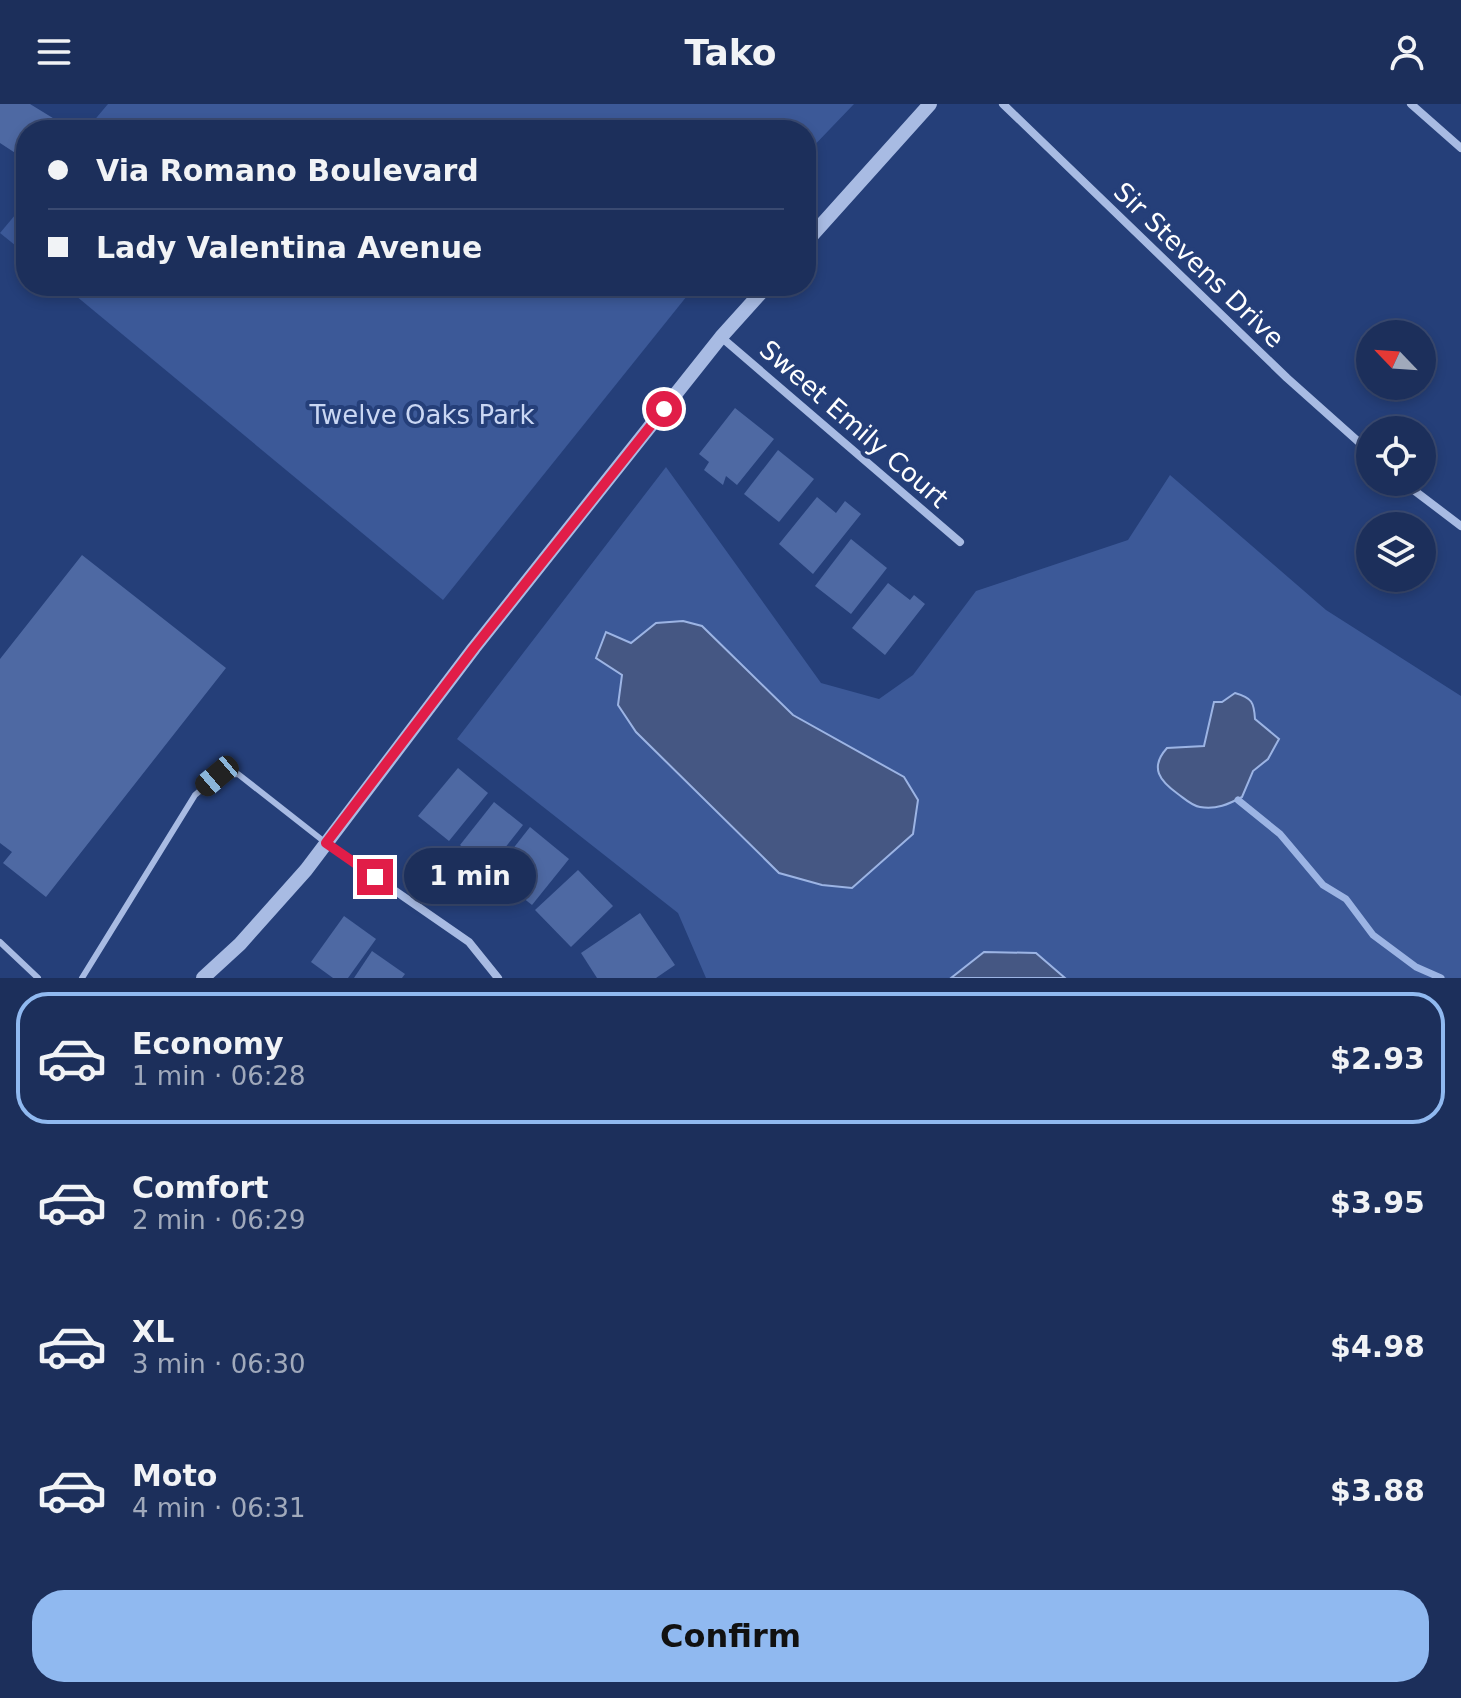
<!DOCTYPE html>
<html lang="en">
<head>
<meta charset="utf-8">
<style>
	body { margin:0; font-family:"DejaVu Sans",sans-serif; background:#293b64; color:#f1f3f6; height:100vh; display:flex; flex-direction:column; font-size:30px; white-space:nowrap }
	* { box-sizing:border-box; margin:0 }
	p { font-size:26px; color:#a0a9bb }
	.icon { flex:none; width:44px; height:44px; fill:none; stroke:currentColor; stroke-width:2; stroke-linecap:round; stroke-linejoin:round }
	.map { position:relative; height:874px; overflow:hidden }
	.panel { display:flex; flex-direction:column; background:#1c2f5b; flex:1 }
	.panel>* { flex:none }
	.top-card { position:absolute; left:16px; top:16px; width:800px; height:176px; border-radius:32px; box-shadow:0 4px 12px #0003,0 0 0 2px #3a4a71; display:grid; align-content:center; height:176px; padding:0 32px; background:#1c2f5b }
	.needle { width:52px; rotate:295deg }
	.controls { position:absolute; left:1356px; top:216px; display:grid; gap:16px }
	.controls a { display:grid; place-items:center; width:80px; height:80px; border-radius:50%; background:#1c2f5b; box-shadow:0 4px 12px #0003,0 0 0 2px #3a4a71; font-size:40px }
	.end { position:absolute; width:36px; height:36px; margin:-18px; border:10px solid #e11d48; background:#fff; box-shadow:0 0 0 4px #fff }
	.from { border-radius:50% }
	.bubble { position:absolute; height:56px; border-radius:28px; background:#1c2f5b; box-shadow:0 4px 12px #0003,0 0 0 2px #3a4a71; font-size:26px; font-weight:700; line-height:56px; text-align:center }
	.car { position:absolute; width:24px; height:48px; margin:-24px -12px; border-radius:10px; box-shadow:0 0 6px 2px #0007; background:linear-gradient(#222 24%,#8ab4d8 0 40%,#222 0 76%,#8ab4d8 0 86%,#222 0) }
	.top-card b { display:flex; align-items:center; gap:28px; height:76px; font-size:30px }
	.top-card b+b { border-top:2px solid #3a4a71 }
	.top-card i { width:20px; height:20px; background:#f1f3f6 }
	ul { padding:14px 0 0; list-style:none }
	li { display:flex; align-items:center; gap:24px; height:132px; margin:0 16px 12px; padding:0 16px; border:4px solid transparent; border-radius:32px }
	li div { flex:1 }
	li b { display:block; font-size:30px }
	li em { font-style:normal; font-weight:700 }
	li.current { border-color:#90b9f0 }
	li>.icon { width:72px; height:72px; stroke-width:1.5 }
	.action { display:flex; gap:16px; margin-top:auto; padding:16px 32px }
	.action a { flex:1; height:92px; border-radius:32px; background:#90b9f0; color:#111; font-size:32px; font-weight:700; line-height:92px; text-align:center }
	header { display:flex; justify-content:space-between; align-items:center; height:104px; padding:0 32px; background:#1c2f5b; font-size:36px; font-weight:700 }
	.map>svg:first-child { display:block }
	.green { fill:#3c5998 }
	.water { fill:#455783; stroke:#9cb4e4; stroke-width:2 }
	.lines { fill:none; stroke-linecap:round; stroke-linejoin:round }
	.stream { stroke:#9cb4e4; stroke-width:7 }
	.building { fill:#4e69a3 }
	.service { stroke:#a8bbe3; stroke-width:6 }
	.minor { stroke:#a8bbe3; stroke-width:8 }
	.tertiary { stroke:#a8bbe3; stroke-width:14 }
	.route { stroke:#e11d48; stroke-width:10 }
	.labels { text-anchor:middle; stroke-width:8; stroke-linejoin:round; paint-order:stroke }
	.street-label { font-size:26px; fill:#fff; stroke:#253f79 }
	.park-label { font-size:26px; fill:#cad7f3; stroke:#253f79 }
</style>
</head>
<body>
<header><svg class="icon" aria-label="menu" viewBox="0 0 24 24"><path d="M4 6h16M4 12h16M4 18h16"/></svg>Tako<svg class="icon" aria-label="person" viewBox="0 0 24 24"><circle cx="12" cy="8" r="4"/><path d="M4 21q1-7 8-7t8 7"/></svg></header>
<div class="map">
<svg width="1461" height="874" viewBox="0 0 1461 874">
	<rect width="100%" height="100%" fill="#253f79"/>
	<g class="green">
		<polygon points="108,0 854,0 806,50 806,26 86,26"/>
		<polygon points="26,98 26,150 0,129"/>
		<polygon points="64,182 695,182 443,496"/>
		<polygon points="666,363 821,579 879,595 913,571 976,487 1128,436 1170,371 1326,506 1461,592 1461,874 706,874 678,809 457,635"/>
	</g>
	<g class="water">
		<polygon points="683,517 702,522 793,611 904,673 918,696 913,730 852,784 822,781 779,769 636,628 618,601 622,571 596,554 606,528 631,539 656,519"/>
		<path d="M1235,589C1252,594 1254,598 1255,615L1279,635L1268,655L1253,667L1242,693C1229,700 1216,706 1200,703C1192,702 1185,695 1178,690C1160,677 1149,664 1167,644L1204,642L1214,598H1222Z"/>
		<polygon points="984,848 1036,849 1065,874 951,874"/>
	</g>
	<g class="lines">
		<polyline class="stream" points="1238,696 1280,730 1323,781 1346,795 1373,831 1416,863 1441,874"/>
	</g>
	<g class="building">
		<polygon points="0,0 30,0 61,19 56,26 26,26 26,56 0,39"/>
		<polygon points="735,304 774,335 737,381 726,372 723,381 704,366 709,358 699,350"/>
		<polygon points="778,346 814,375 779,418 744,390"/>
		<polygon points="817,393 836,409 845,397 861,410 813,470 779,440"/>
		<polygon points="851,435 887,464 851,510 815,482"/>
		<polygon points="82,451 226,564 46,793 3,759 12,748 0,739 0,555"/>
		<polygon points="888,479 910,496 914,491 925,500 885,551 852,524"/>
		<polygon points="458,664 488,689 449,737 418,712"/>
		<polygon points="494,698 523,721 489,764 460,741"/>
		<polygon points="530,723 569,755 532,801 493,770"/>
		<polygon points="578,766 613,802 571,843 535,806"/>
		<polygon points="640,809 675,861 656,874 597,874 581,849"/>
		<polygon points="344,812 376,835 348,874 333,874 311,858"/>
		<polygon points="372,847 405,870 402,874 354,874"/>
	</g>
	<g class="lines">
		<g class="service">
			<polyline points="0,838 38,874"/>
			<polyline points="82,874 195,691 217,672 238,670 326,739"/>
		</g>
		<g class="minor">
			<polyline points="1003,0 1287,274 1370,348"/>
			<polyline points="1411,0 1461,44"/>
			<polyline points="721,233 960,438"/>
			<polyline points="1403,378 1461,422"/>
			<polyline points="326,739 469,838 498,874"/>
		</g>
		<g class="tertiary">
			<polyline points="806,138 930,0"/>
			<polyline points="203,874 240,840 306,766 474,544 721,233 767,182"/>
		</g>
	</g>
	<g class="lines">
		<polyline class="route" points="375,773 326,739 474,544 664,305"/>
	</g>
	<g class="labels">
		<g class="street-label">
			<text transform="translate(1199 161) rotate(44)" y="9">Sir Stevens Drive</text>
			<text transform="translate(854 320) rotate(41)" y="9">Sweet Emily Court</text>
		</g>
		<g class="park-label">
			<text x="422" y="320">Twelve Oaks Park</text>
		</g>
	</g>
</svg>
<div class="controls">
<a><svg class="needle" viewBox="-14 -14 28 28"><path d="M0-13l5 13h-10z" fill="#e53935"/><path d="M0 13l5-13h-10z" fill="#a0a9bb"/></svg></a>
<a><svg class="icon" aria-label="locate" viewBox="0 0 24 24"><circle cx="12" cy="12" r="6"/><path d="M12 2v4M12 18v4M2 12h4M18 12h4"/></svg></a>
<a><svg class="icon" aria-label="layers" viewBox="0 0 24 24"><path d="M12 4l9 5-9 5-9-5zM3 14l9 5 9-5"/></svg></a>
</div>
<i class="end from" style="left:664px;top:305px"></i>
<i class="end" style="left:375px;top:773px"></i>
<div class="bubble" style="left:404px;top:744px;width:132px">1 min</div>
<i class="car" style="left:217px;top:672px;rotate:230deg"></i>
<div class="top-card">
<b><i class="from"></i>Via Romano Boulevard</b>
<b><i></i>Lady Valentina Avenue</b>
</div>
</div>
<section class="panel">
<ul>
<li class="current"><svg class="icon" aria-label="car" viewBox="0 0 24 24"><path d="M5 17H2v-5l4-1 3-4h7l3 4 3 1v5h-3M9 17h6M6 11h13"/><circle cx="7" cy="17" r="2"/><circle cx="17" cy="17" r="2"/></svg><div><b>Economy</b><p>1 min · 06:28</p></div><em>$2.93</em></li>
<li><svg class="icon" aria-label="car" viewBox="0 0 24 24"><path d="M5 17H2v-5l4-1 3-4h7l3 4 3 1v5h-3M9 17h6M6 11h13"/><circle cx="7" cy="17" r="2"/><circle cx="17" cy="17" r="2"/></svg><div><b>Comfort</b><p>2 min · 06:29</p></div><em>$3.95</em></li>
<li><svg class="icon" aria-label="car" viewBox="0 0 24 24"><path d="M5 17H2v-5l4-1 3-4h7l3 4 3 1v5h-3M9 17h6M6 11h13"/><circle cx="7" cy="17" r="2"/><circle cx="17" cy="17" r="2"/></svg><div><b>XL</b><p>3 min · 06:30</p></div><em>$4.98</em></li>
<li><svg class="icon" aria-label="car" viewBox="0 0 24 24"><path d="M5 17H2v-5l4-1 3-4h7l3 4 3 1v5h-3M9 17h6M6 11h13"/><circle cx="7" cy="17" r="2"/><circle cx="17" cy="17" r="2"/></svg><div><b>Moto</b><p>4 min · 06:31</p></div><em>$3.88</em></li>
</ul>
<div class="action"><a>Confirm</a></div>
</section>
</body>
</html>
